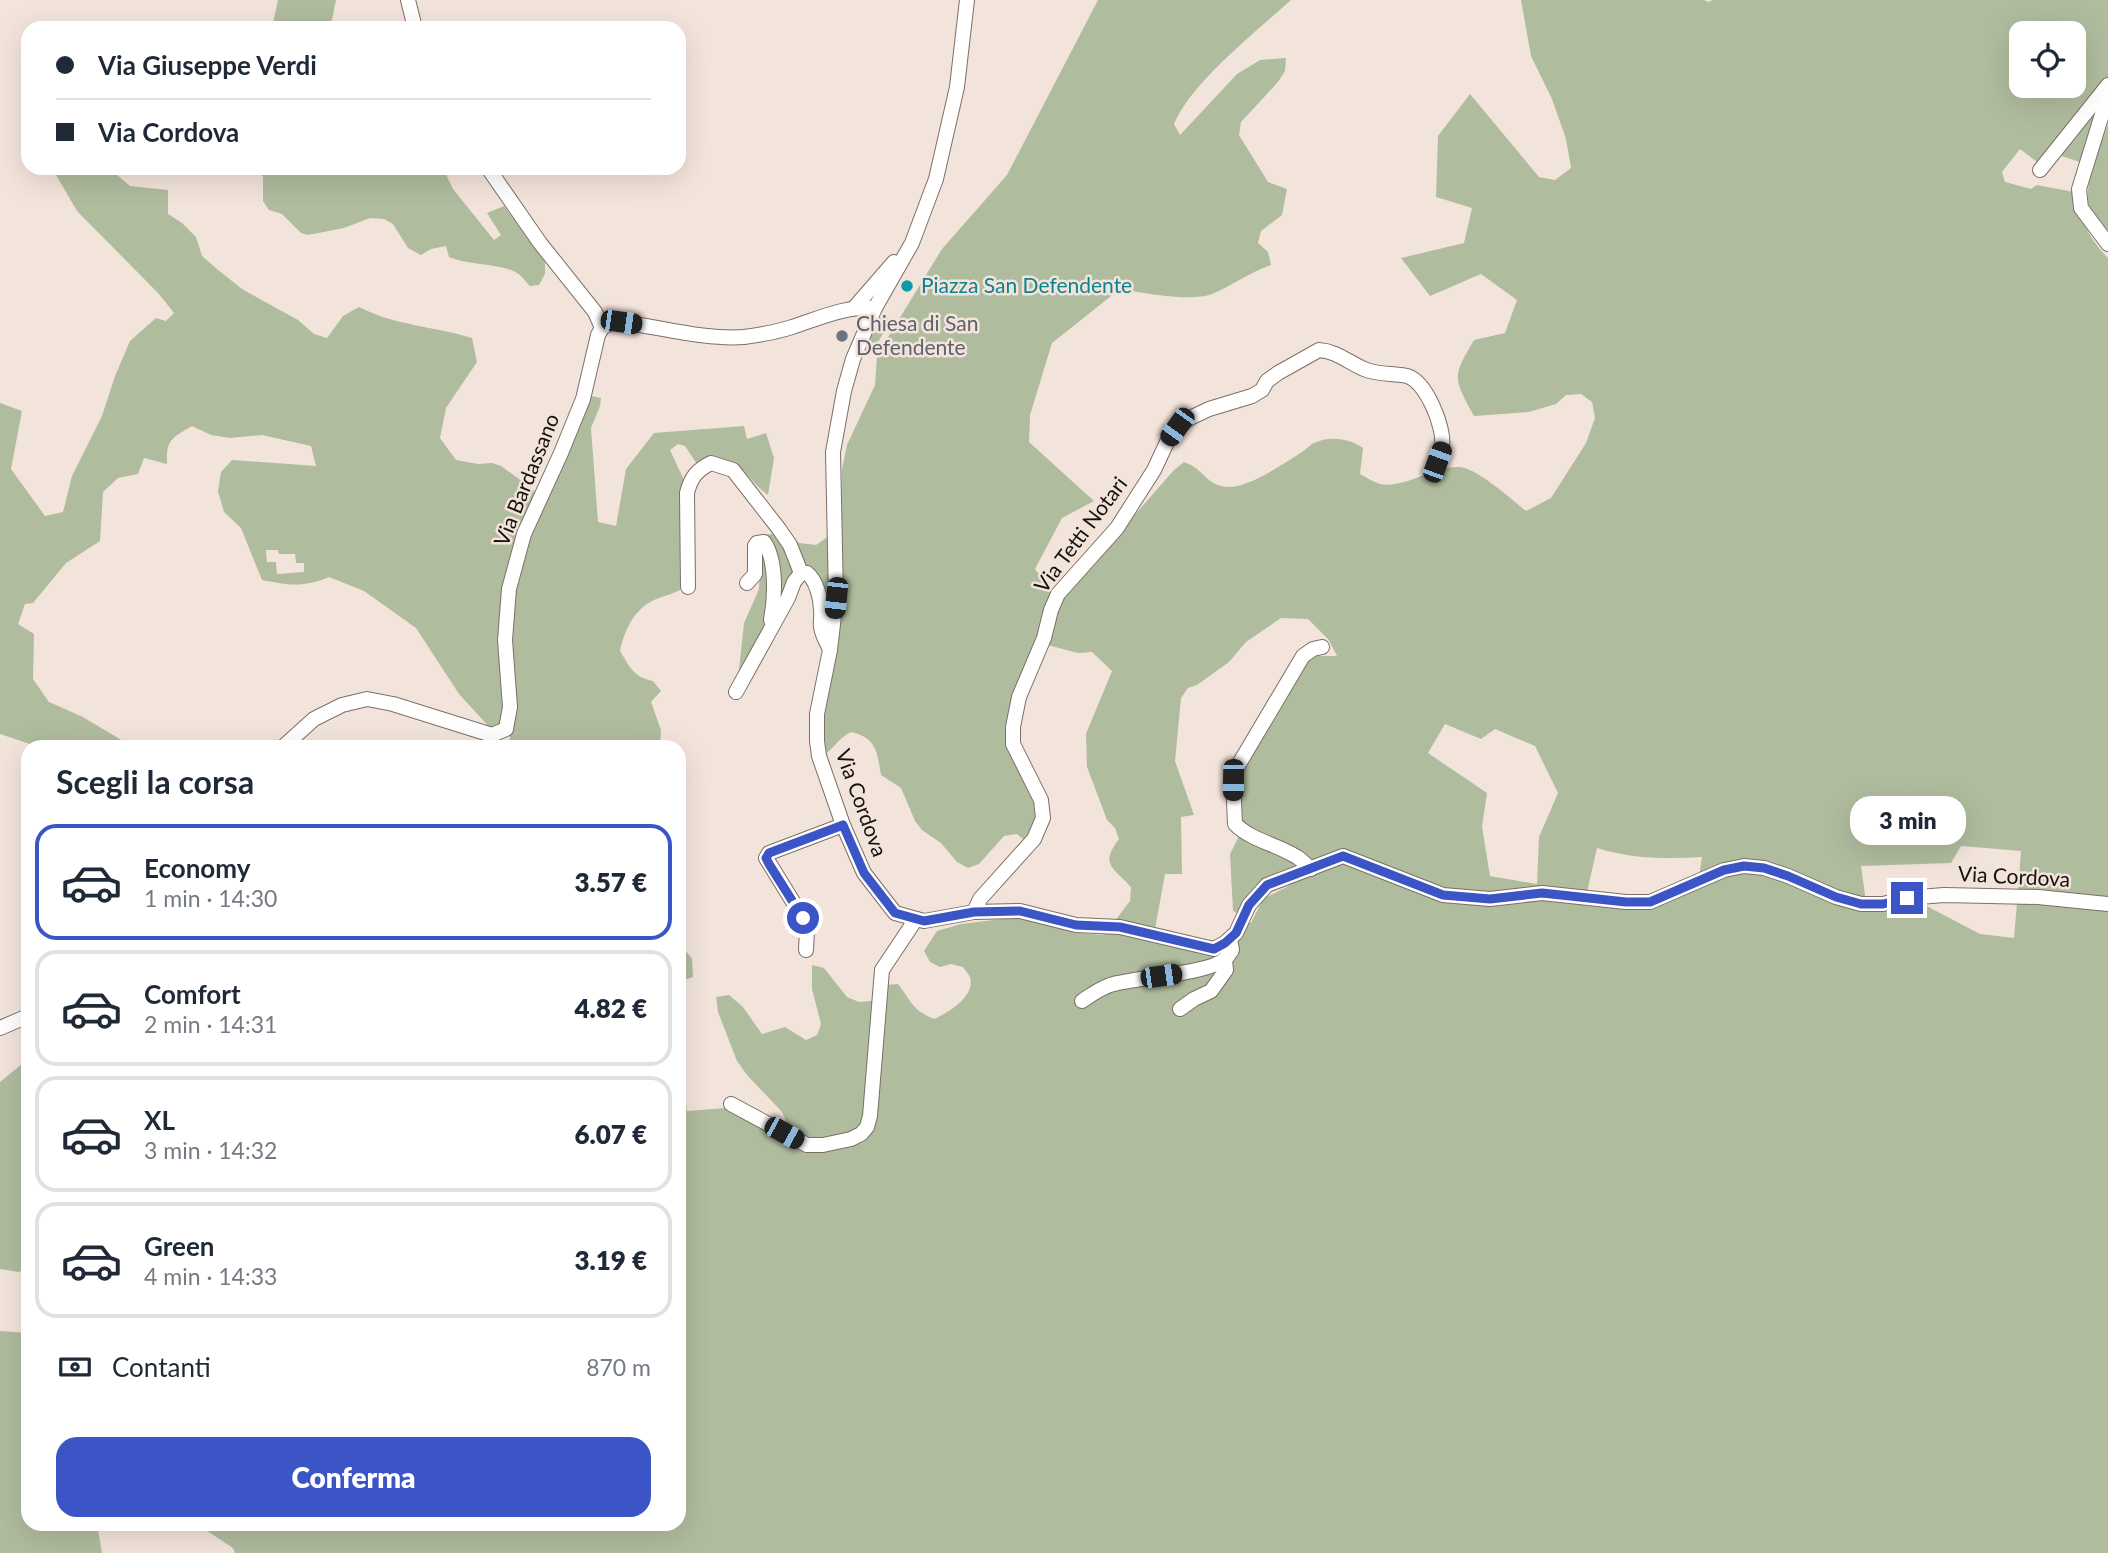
<!DOCTYPE html>
<html lang="it">
<head>
<meta charset="utf-8">
<style>
	body { margin:0; font-family:Lato,sans-serif; background:#f2f2f3; color:#1f2937; height:100vh; display:flex; flex-direction:column; font-size:26px; white-space:nowrap }
	* { box-sizing:border-box; margin:0 }
	p { font-size:23px; color:#747a83 }
	.icon { flex:none; width:38px; height:38px; fill:none; stroke:currentColor; stroke-width:2; stroke-linecap:round; stroke-linejoin:round }
	.map { position:relative; flex:1; overflow:hidden }
	.drawer { position:absolute; left:21px; top:740px; width:665px; height:791px; display:flex; flex-direction:column; background:#fff; border-radius:21px; box-shadow:0 7px 28px #0002 }
	.drawer>* { flex:none }
	.banner { position:absolute; left:21px; top:21px; width:665px; height:154px; border-radius:21px; box-shadow:0 7px 28px #0002; display:grid; align-content:center; height:154px; padding:0 35px; background:#fff }
	.buttons { position:absolute; left:2009px; top:21px; display:grid; gap:14px }
	.buttons a { display:grid; place-items:center; width:77px; height:77px; border-radius:14px; background:#fff; box-shadow:0 7px 28px #0002; font-size:35px }
	.end { position:absolute; width:32px; height:32px; margin:-16px; border:9px solid #3b54c6; background:#fff; box-shadow:0 0 0 4px #fff }
	.from { border-radius:50% }
	.bubble { position:absolute; height:49px; border-radius:21px; background:#fff; box-shadow:0 7px 28px #0002; font-size:23px; font-weight:800; line-height:49px; text-align:center }
	.car { position:absolute; width:21px; height:42px; margin:-21px -10px; border-radius:9px; box-shadow:0 0 5px 2px #0007; background:linear-gradient(#222 24%,#8ab4d8 0 40%,#222 0 76%,#8ab4d8 0 86%,#222 0) }
	.banner b { display:flex; align-items:center; gap:24px; height:66px; font-size:26px }
	.banner b+b { border-top:2px solid #e0e1e3 }
	.banner i { width:18px; height:18px; background:#1f2937 }
	ul { padding:0; list-style:none }
	li { display:flex; align-items:center; gap:21px; height:116px; margin:0 14px 10px; padding:0 21px; border:4px solid #e0e1e3; border-radius:21px }
	li div { flex:1 }
	li b { display:block; font-size:26px }
	li em { font-style:normal; font-weight:800 }
	li.selected { border-color:#3b54c6 }
	li>.icon { width:63px; height:63px; stroke-width:1.5 }
	h2 { padding:0 35px; font-size:32px; line-height:84px }
	.pay { display:flex; align-items:center; gap:18px; height:77px; padding:0 35px; font-size:26px }
	.pay p { margin-inline-start:auto }
	.button { display:flex; gap:14px; margin-top:auto; padding:14px 35px }
	.button a { flex:1; height:80px; border-radius:21px; background:#3b54c6; color:#fff; font-size:28px; font-weight:800; line-height:80px; text-align:center }
	.map>svg:first-child { display:block }
	.green { fill:#b0bc9e; fill-rule:evenodd }
	.lines { fill:none; stroke-linecap:round; stroke-linejoin:round }
	.minor-casing { stroke:#7c6f67; stroke-width:16 }
	.minor { stroke:#fff; stroke-width:14 }
	.route { stroke:#3b54c6; stroke-width:9 }
	.culture-dot { fill:#0f9aa8; stroke:#f3e4db; stroke-width:2.5 }
	.worship-dot { fill:#6b7280; stroke:#f3e4db; stroke-width:2.5 }
	.labels { text-anchor:middle; stroke-width:5; stroke-linejoin:round; paint-order:stroke }
	.culture-label { font-size:21px; fill:#0d838f; stroke:#f3e4db; text-anchor:start }
	.worship-label { font-size:21px; fill:#5b616d; stroke:#f3e4db; text-anchor:start }
	.street-label { font-size:21px; fill:#16110e; stroke:#f3e4db }
</style>
</head>
<body>
<div class="map">
<svg width="2108" height="1553" viewBox="0 0 2108 1553">
	<rect width="100%" height="100%" fill="#f3e4db"/>
	<g class="green">
		<polygon points="278,0 336,0 332,20 321,28 272,28"/>
		<path d="M1098,0H1291C1257,31 1191,83 1174,124L1180,135L1237,74L1260,60L1286,58L1285,71L1278,82L1241,122L1239,135L1268,182L1287,189L1282,215L1261,231L1258,243L1268,252L1271,265C1250,272 1233,285 1212,294C1191,302 1143,293 1120,289L1052,343L1030,415L1029,442L1094,501L1062,518L1035,569L1055,596L1011,727L1041,808L1028,843L1017,834L1004,836L979,864L968,868L957,862L941,843L922,830L915,821L901,788L881,775C877,752 877,738 851,732C839,738 834,748 823,756L820,732L840,597L842,469L847,445L875,385L877,355L942,249L1007,175Z"/>
		<path d="M1521,0H1704L1708,2L1713,0H2108V77L2080,162L2058,155L2037,162L2020,149L2002,172L2005,182L2031,189L2037,185L2074,192C2079,217 2089,239 2108,258V898L2018,892L2021,851L1961,846L1951,863L1861,866L1866,902C1850,902 1833,893 1820,887C1793,873 1761,857 1730,865C1720,868 1709,872 1699,876L1702,857C1667,859 1631,859 1597,848L1587,892L1588,896L1543,890L1500,892L1633,908L1651,905L1679,895L1729,873L1762,872L1833,902L1877,910L1917,901L1980,934L2014,938L2017,903L2108,909V1553H235L233,1548L201,1527L200,1524H679V1094L685,1097L687,1111L726,1108L803,1150L851,1147L864,1142L872,1118L882,989L886,985L898,984C912,1002 911,1009 934,1019C948,1013 976,996 970,977C968,973 965,970 963,967L951,964L940,967L930,962L924,951L937,931L961,924L1019,917L1041,920L1078,933L1103,935L1109,928L1213,951C1230,950 1239,935 1246,921L1251,923L1263,899L1298,881L1296,869L1261,884L1239,914L1233,911L1230,854L1239,836L1248,833L1236,823L1235,781L1240,768L1307,659L1318,656H1337L1328,639L1308,619L1281,618L1246,642L1229,662L1197,685L1188,688L1181,698L1175,761L1194,815L1181,817L1182,874H1165L1155,929L1114,922L1130,901L1131,887C1114,868 1099,865 1119,839L1115,828L1107,820L1087,767L1086,734L1112,671L1092,652L1078,653L1044,644L1060,602L1100,552L1110,543L1174,470L1184,462C1205,469 1206,487 1230,487C1251,486 1281,465 1299,454C1304,451 1308,447 1312,444C1328,435 1350,438 1363,448L1360,474C1366,477 1373,482 1380,484C1404,489 1433,466 1459,467C1477,468 1511,499 1526,511L1551,498L1586,443L1595,418L1592,402L1581,394L1566,395L1556,404L1529,412L1474,416C1453,378 1452,377 1474,340L1505,333L1517,300L1481,274L1430,296L1401,258L1464,243L1472,208L1436,197L1438,136L1470,94L1539,177L1555,180L1571,168L1566,139L1552,99L1531,56ZM2021,33H2074V86H2021ZM1445,724L1481,739L1495,729L1535,746L1558,793L1539,837L1537,884L1490,876L1482,827L1487,793L1428,753Z"/>
		<path d="M2108,124V234C2103,227 2095,219 2091,211C2080,188 2101,147 2108,124Z"/>
		<path d="M52,168H109L130,186L168,190V214L182,223L196,237L202,256L217,269L242,289L298,320L314,334L327,338L343,316L359,307C396,326 433,326 472,338L477,362L446,408L440,438L456,460L478,464L492,463L501,466L533,489L537,498L506,588L507,707L503,729L492,730L459,694L416,628L364,591L329,577C303,588 289,585 262,580L241,528L224,512L218,491L221,472L232,460L316,466L311,446L262,435L230,438L211,435L192,426C172,438 166,439 167,464L144,458L138,474L118,478L103,492L100,541L66,563L33,603L25,604L18,624L34,634L33,679L49,702L83,717L133,747H39L0,734V403L22,411L11,469L45,516L63,512L72,476L102,416L115,376L130,341L156,318L166,321L174,313L159,294L77,211ZM266,550H278L279,554H295L296,563H304V572L277,574L276,562H267Z"/>
		<path d="M257,168H443L453,189L494,240L501,235L487,213L504,206L545,262V274L539,285L530,286C526,282 522,276 517,273C501,263 470,266 449,257L446,246L431,249L421,255L408,248L393,224L384,219L370,218L344,228L308,235L301,233L282,214L269,210L263,201V177Z"/>
		<polygon points="882,315 891,320 874,349 867,345"/>
		<path d="M587,395L601,398L600,406L591,428L598,522L616,526L626,469L654,433L744,426L747,439L766,433L774,458L768,495C753,485 738,458 719,459C712,460 704,462 697,464L685,446L678,444L670,450L684,480L680,590C672,594 667,595 659,598C635,606 625,629 620,651C630,667 633,677 653,681L661,691L651,702L661,730L660,747H510L508,640L512,589L526,535Z"/>
		<polygon points="778,533 790,537 799,543 816,545 829,536 829,632 827,602 822,580 808,570 738,679 744,623 759,589 760,565 765,535"/>
		<polygon points="679,942 692,959 693,977 679,982"/>
		<polygon points="812,965 824,968 847,997 859,1002 871,1001 877,995 867,1112 858,1132 808,1143 790,1130 782,1112 747,1075 737,1061 718,1012 716,997 729,995 743,1007 762,1034 785,1027 806,1040 817,1035 821,1024 812,989"/>
		<polygon points="28,1059 28,1266 19,1272 0,1269 0,1082"/>
		<polygon points="0,1331 28,1333 28,1524 97,1524 102,1553 0,1553"/>
	</g>
	<g class="lines">
		<g class="minor-casing">
			<g id="minor">
				<polyline points="408,0 415,28"/>
				<polyline points="967,0 957,87 936,179 912,243 875,308 853,359 844,391 833,452 836,598 830,650 817,714 817,741 819,756 843,825 864,873 895,913 924,921 974,912 1020,911 1076,925 1120,927 1214,949 1225,943 1236,933 1249,905 1267,885 1343,856 1443,895 1490,899 1542,893 1626,902 1650,902 1724,870 1744,866 1764,868 1788,876 1836,897 1861,904 1883,904 1907,898 1944,895 2038,897 2108,904"/>
				<polyline points="2108,95 2079,189 2081,208 2108,244"/>
				<polyline points="488,168 540,243 595,312 602,328"/>
				<polyline points="2040,170 2108,85"/>
				<polyline points="854,308 894,262"/>
				<path d="M747,583L755,574V546L757,543L764,542C777,560 775,599 771,620"/>
				<path d="M688,587L687,493C691,477 697,470 711,463L733,470L779,529L790,545L801,573"/>
				<path d="M736,692L788,598L794,582L801,573H807C816,580 821,598 821,610C822,616 820,621 821,627C822,635 826,642 830,649"/>
				<path d="M283,747L314,719L342,705L367,699L393,704L492,735L506,729L510,707L505,640L509,589L524,534L561,453L583,399L598,335L602,328L612,322H621C660,327 705,340 744,337C759,335 777,332 792,327C820,318 845,306 875,308"/>
				<path d="M1311,869C1306,865 1302,860 1297,857C1277,844 1252,841 1235,824L1233,780L1236,769L1303,656L1313,649L1322,647"/>
				<path d="M974,912L980,899L1034,839L1043,818L1041,800L1013,744V727L1019,697L1044,638L1051,610L1058,594L1117,528L1154,470L1168,440L1177,427L1190,418L1209,409L1252,396L1262,390L1267,381L1278,373L1319,350C1336,351 1348,362 1364,369C1378,375 1393,373 1407,376C1426,381 1445,428 1442,446C1442,451 1438,457 1437,462"/>
				<polyline points="806,950 807,930 803,918 766,858 769,853 843,825"/>
				<path d="M1082,1001C1091,995 1099,989 1110,985C1135,977 1209,974 1225,959C1228,957 1230,953 1232,950L1230,939"/>
				<polyline points="1180,1009 1194,999 1211,991 1226,970 1225,960"/>
				<polyline points="0,1028 28,1016"/>
				<polyline points="731,1104 807,1145 823,1145 851,1139 861,1134 867,1127 870,1116 882,970 916,919"/>
			</g>
		</g>
		<use href="#minor" class="minor"/>
	</g>
	<g class="lines">
		<polyline class="route" points="803,918 769,864 766,858 769,853 843,825 864,873 895,913 924,921 974,912 1020,911 1076,925 1120,927 1214,949 1225,943 1236,933 1249,905 1267,885 1343,856 1443,895 1490,899 1542,893 1626,902 1650,902 1724,870 1744,866 1764,868 1788,876 1836,897 1861,904 1883,904 1907,898"/>
	</g>
	<circle class="culture-dot" cx="907" cy="286" r="7"/>
	<circle class="worship-dot" cx="842" cy="336" r="7"/>
	<g class="labels">
		<g class="culture-label">
			<text x="921" y="293">Piazza San Defendente</text>
		</g>
		<g class="worship-label">
			<text x="856" y="331">Chiesa di San<tspan x="856" dy="24">Defendente</tspan></text>
		</g>
		<g class="street-label">
			<text transform="translate(527 480) rotate(-68)" y="7">Via Bardassano</text>
			<text transform="translate(1081 535) rotate(-53)" y="7">Via Tetti Notari</text>
			<text transform="translate(861 803) rotate(70)" y="7">Via Cordova</text>
			<text transform="translate(2014 877) rotate(3)" y="7">Via Cordova</text>
		</g>
	</g>
</svg>
<div class="buttons">
<a><svg class="icon" aria-label="locate" viewBox="0 0 24 24"><circle cx="12" cy="12" r="6"/><path d="M12 2v4M12 18v4M2 12h4M18 12h4"/></svg></a>
</div>
<i class="end from" style="left:803px;top:918px"></i>
<i class="end" style="left:1907px;top:898px"></i>
<div class="bubble" style="left:1850px;top:796px;width:116px">3 min</div>
<i class="car" style="left:621px;top:322px;rotate:98deg"></i>
<i class="car" style="left:1177px;top:427px;rotate:216deg"></i>
<i class="car" style="left:1437px;top:462px;rotate:20deg"></i>
<i class="car" style="left:836px;top:598px;rotate:186deg"></i>
<i class="car" style="left:1233px;top:780px;rotate:181deg"></i>
<i class="car" style="left:1161px;top:976px;rotate:82deg"></i>
<i class="car" style="left:784px;top:1133px;rotate:119deg"></i>
<div class="banner">
<b><i class="from"></i>Via Giuseppe Verdi</b>
<b><i></i>Via Cordova</b>
</div>
<section class="drawer">
<h2>Scegli la corsa</h2>
<ul>
<li class="selected"><svg class="icon" aria-label="car" viewBox="0 0 24 24"><path d="M5 17H2v-5l4-1 3-4h7l3 4 3 1v5h-3M9 17h6M6 11h13"/><circle cx="7" cy="17" r="2"/><circle cx="17" cy="17" r="2"/></svg><div><b>Economy</b><p>1 min · 14:30</p></div><em>3.57 €</em></li>
<li><svg class="icon" aria-label="car" viewBox="0 0 24 24"><path d="M5 17H2v-5l4-1 3-4h7l3 4 3 1v5h-3M9 17h6M6 11h13"/><circle cx="7" cy="17" r="2"/><circle cx="17" cy="17" r="2"/></svg><div><b>Comfort</b><p>2 min · 14:31</p></div><em>4.82 €</em></li>
<li><svg class="icon" aria-label="car" viewBox="0 0 24 24"><path d="M5 17H2v-5l4-1 3-4h7l3 4 3 1v5h-3M9 17h6M6 11h13"/><circle cx="7" cy="17" r="2"/><circle cx="17" cy="17" r="2"/></svg><div><b>XL</b><p>3 min · 14:32</p></div><em>6.07 €</em></li>
<li><svg class="icon" aria-label="car" viewBox="0 0 24 24"><path d="M5 17H2v-5l4-1 3-4h7l3 4 3 1v5h-3M9 17h6M6 11h13"/><circle cx="7" cy="17" r="2"/><circle cx="17" cy="17" r="2"/></svg><div><b>Green</b><p>4 min · 14:33</p></div><em>3.19 €</em></li>
</ul>
<div class="pay"><svg class="icon" aria-label="cash" viewBox="0 0 24 24"><path d="M3 7h18v10H3z"/><circle cx="12" cy="12" r="2"/></svg>Contanti<p>870 m</p></div>
<div class="button"><a>Conferma</a></div>
</section>
</div>
</body>
</html>
